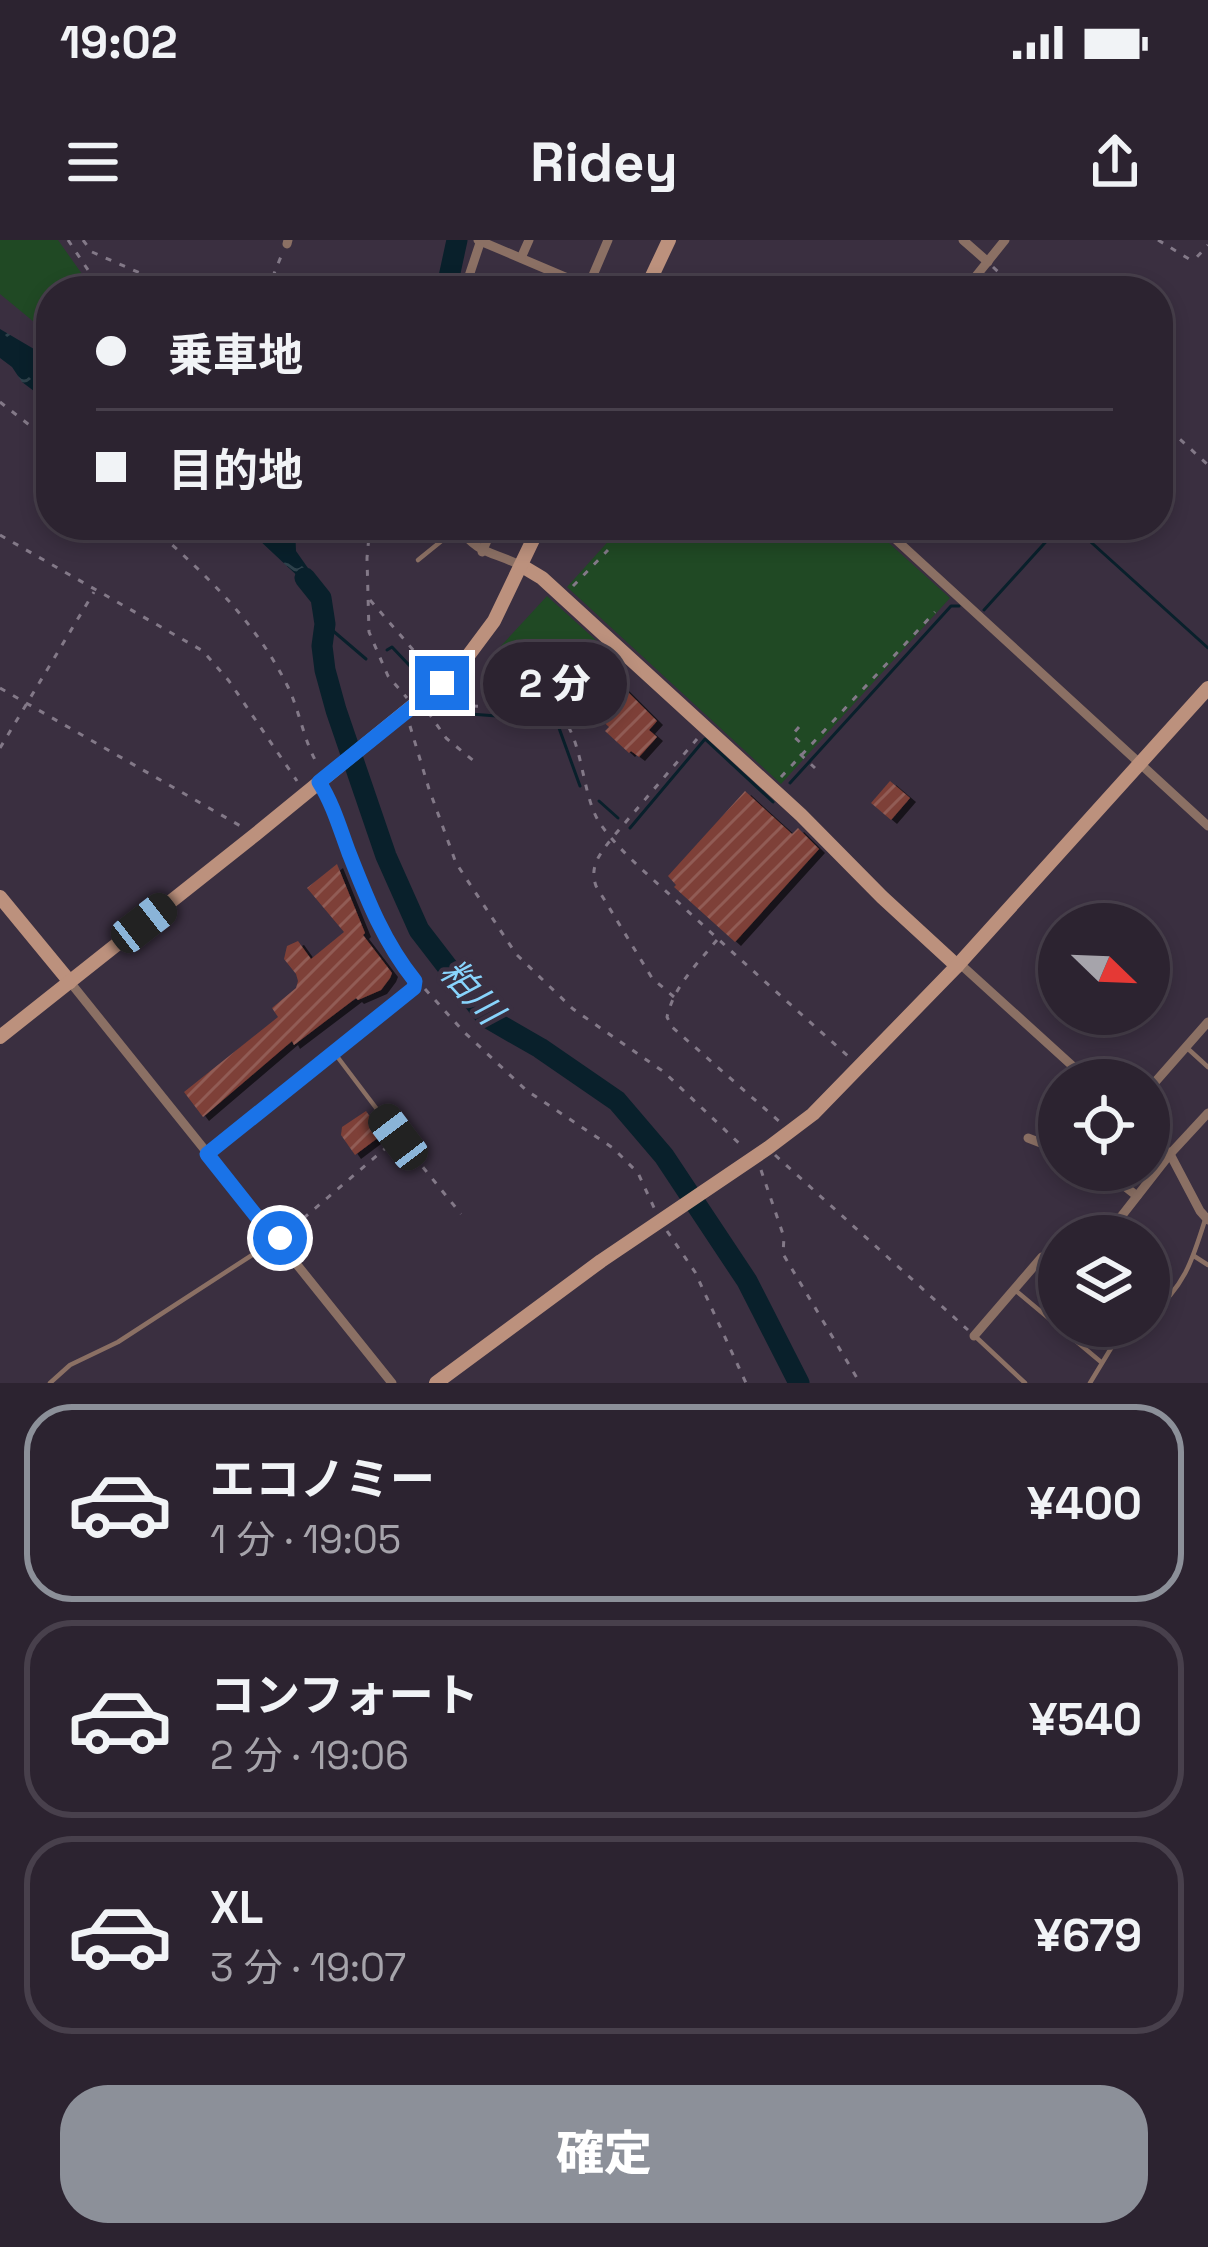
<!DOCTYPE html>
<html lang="ja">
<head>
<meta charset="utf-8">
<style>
	body { margin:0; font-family:"Space Grotesk","Noto Sans JP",sans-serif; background:#382f3c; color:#f1f3f6; height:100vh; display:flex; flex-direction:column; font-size:45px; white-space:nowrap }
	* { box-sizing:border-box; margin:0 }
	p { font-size:39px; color:#a6a4ab }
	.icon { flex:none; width:66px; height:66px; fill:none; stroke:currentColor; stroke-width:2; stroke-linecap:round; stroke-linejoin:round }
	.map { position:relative; height:1143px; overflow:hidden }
	.drawer { display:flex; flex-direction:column; background:#2c2330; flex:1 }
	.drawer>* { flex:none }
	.banner { position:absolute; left:36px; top:36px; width:1137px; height:264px; border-radius:48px; box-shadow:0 6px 18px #0003,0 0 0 3px #48404c; display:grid; align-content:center; height:264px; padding:0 60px; background:#2c2330 }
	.needle { width:78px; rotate:113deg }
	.controls { position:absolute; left:1038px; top:663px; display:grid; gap:24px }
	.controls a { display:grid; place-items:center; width:132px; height:132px; border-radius:50%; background:#2c2330; box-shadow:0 6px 18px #0003,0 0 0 3px #48404c; font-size:60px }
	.end { position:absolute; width:54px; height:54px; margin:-27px; border:15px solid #1a73e8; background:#fff; box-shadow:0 0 0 6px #fff }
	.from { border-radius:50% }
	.bubble { position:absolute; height:84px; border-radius:42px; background:#2c2330; box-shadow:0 6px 18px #0003,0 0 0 3px #48404c; font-size:39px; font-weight:800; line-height:84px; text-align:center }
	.car { position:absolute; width:36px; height:72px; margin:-36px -18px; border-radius:15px; box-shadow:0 0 9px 3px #0007; background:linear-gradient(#222 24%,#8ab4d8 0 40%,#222 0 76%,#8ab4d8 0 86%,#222 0) }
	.banner b { display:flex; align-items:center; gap:42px; height:114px; font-size:45px }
	.banner b+b { border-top:3px solid #48404c }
	.banner i { width:30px; height:30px; background:#f1f3f6 }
	ul { padding:21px 0 0; list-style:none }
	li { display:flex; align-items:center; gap:36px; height:198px; margin:0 24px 18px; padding:0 36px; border:6px solid #48404c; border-radius:48px }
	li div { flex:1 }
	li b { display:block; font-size:45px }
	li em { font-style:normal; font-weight:800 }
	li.active { border-color:#8c9099 }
	li>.icon { width:108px; height:108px; stroke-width:1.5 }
	.button { display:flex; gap:24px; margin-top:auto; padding:24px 60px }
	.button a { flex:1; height:138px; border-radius:48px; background:#8c9099; color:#fff; font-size:48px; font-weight:800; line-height:138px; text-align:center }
	.status { display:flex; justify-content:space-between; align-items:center; height:84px; padding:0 60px; background:#2c2330; direction:ltr }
	.status svg { height:33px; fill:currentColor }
	header { display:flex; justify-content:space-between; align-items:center; height:156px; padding:0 60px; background:#2c2330; font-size:54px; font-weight:800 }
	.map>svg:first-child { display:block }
	.green { fill:#204924 }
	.water { fill:url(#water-ripples) }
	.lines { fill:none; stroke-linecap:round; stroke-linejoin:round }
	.stream { stroke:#09202b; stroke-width:3 }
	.river { stroke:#09202b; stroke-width:21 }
	.building { fill:url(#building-hatch); filter:url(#shadow) }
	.path { stroke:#837988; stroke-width:3; stroke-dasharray:6 9; stroke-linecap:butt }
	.lane { stroke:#8b7064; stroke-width:4.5 }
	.street { stroke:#8b7064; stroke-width:9 }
	.secondary { stroke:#bc917d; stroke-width:14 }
	.route { stroke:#1a73e8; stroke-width:15 }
	.labels { text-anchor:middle; stroke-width:9; stroke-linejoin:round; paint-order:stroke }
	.water-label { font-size:36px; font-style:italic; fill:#88d4fc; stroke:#3a2f40 }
</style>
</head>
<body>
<div class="status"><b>19:02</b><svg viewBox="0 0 49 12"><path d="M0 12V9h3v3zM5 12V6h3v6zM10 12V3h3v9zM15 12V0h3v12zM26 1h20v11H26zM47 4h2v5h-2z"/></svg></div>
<header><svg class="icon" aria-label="menu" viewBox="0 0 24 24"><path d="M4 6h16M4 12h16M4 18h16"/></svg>Ridey<svg class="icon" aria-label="share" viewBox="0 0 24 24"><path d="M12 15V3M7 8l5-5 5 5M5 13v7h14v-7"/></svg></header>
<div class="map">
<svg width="1208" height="1143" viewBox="0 0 1208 1143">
	<defs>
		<pattern id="water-ripples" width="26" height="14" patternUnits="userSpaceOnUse" patternTransform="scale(3)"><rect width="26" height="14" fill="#09202b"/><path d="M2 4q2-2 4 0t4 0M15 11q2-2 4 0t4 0" fill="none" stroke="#2e414b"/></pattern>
		<pattern id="building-hatch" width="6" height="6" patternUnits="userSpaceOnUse" patternTransform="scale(3)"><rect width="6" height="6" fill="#7e4037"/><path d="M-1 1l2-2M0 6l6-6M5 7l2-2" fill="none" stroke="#915c55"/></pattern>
		<filter id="shadow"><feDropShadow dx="6" dy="4" stdDeviation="0" flood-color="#0009"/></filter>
	</defs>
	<rect width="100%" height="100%" fill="#3a2f40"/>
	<g class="green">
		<polygon points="0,0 58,0 94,51 51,51 51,96 0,54"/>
		<polygon points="623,285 869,285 950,358 781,544 567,347"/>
		<polygon points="547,356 598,402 541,463 529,460 488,420"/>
	</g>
	<g class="water">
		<polygon points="0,89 51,119 51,164 22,142 12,127 0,118"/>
		<polygon points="243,285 295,285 296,311 315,338 321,358"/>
	</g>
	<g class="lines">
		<g class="stream">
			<polyline points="1072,285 1208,408"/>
			<polyline points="984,370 1061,285"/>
			<polyline points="325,384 366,419"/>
			<polyline points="387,410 392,407 426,443"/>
			<polyline points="443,461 457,473 552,480 559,488 580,546"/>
			<polyline points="790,543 951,366 959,366"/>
			<polyline points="599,561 618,578"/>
			<polyline points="630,588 705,499 773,562"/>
		</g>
		<g class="river">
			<polyline points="446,51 457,0"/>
			<polyline points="305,338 321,358 325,384 322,406 325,430 336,470 386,616 419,690 486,777 540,808 617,861 664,916 747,1041 799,1143"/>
		</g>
	</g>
	<g class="building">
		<polygon points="606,430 657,481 649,490 657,497 639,517 631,511 629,513 605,491 609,487 579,460"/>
		<polygon points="890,541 910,558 891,580 871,563"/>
		<polygon points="745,551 792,594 798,588 819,609 735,702 674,647 676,645 668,636"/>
		<polygon points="337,624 365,693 363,695 392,733 390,738 381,750 358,760 356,758 294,805 292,801 203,877 184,852 278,777 272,768 296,748 298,741 296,734 284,719 287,706 298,701 311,719 344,692 307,648"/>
		<polygon points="366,871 383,894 355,915 341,895 342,887"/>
	</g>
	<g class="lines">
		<g class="path">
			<polyline points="68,0 102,51"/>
			<polyline points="83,0 92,12 181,51"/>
			<polyline points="1158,0 1189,19 1196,18 1208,5"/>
			<polyline points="993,27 1019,51"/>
			<polyline points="267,51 282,14"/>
			<polyline points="0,162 51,202"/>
			<polyline points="1158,179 1208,225"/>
			<path d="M150,285C204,333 255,380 288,447C300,472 304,502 318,525"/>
			<polyline points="370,285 367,318 369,392 388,436 407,458"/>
			<polyline points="0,295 203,411 229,441 297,541"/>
			<polyline points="573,346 608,310"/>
			<polyline points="370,360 434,434"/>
			<polyline points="0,448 244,588"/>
			<path d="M472,466L552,469C585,488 579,554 601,585C622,614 652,638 679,663C735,715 792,766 849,817"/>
			<polyline points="428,472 446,498 475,522"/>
			<polyline points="410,486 429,549 456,623 516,714 573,769 664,832 744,908"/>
			<polyline points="799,487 792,495 804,506"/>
			<polyline points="0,508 94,352"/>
			<polyline points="800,514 815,528"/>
			<polyline points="781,537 935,372"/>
			<path d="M717,700C697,724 674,746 667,777L672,787L780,882"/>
			<polyline points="425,749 464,792 526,850 613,908 638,933 656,972"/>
			<path d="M674,757L652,738L596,646C589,626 600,614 612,598L697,499"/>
			<polyline points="404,904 461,974"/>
			<polyline points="775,915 968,1090"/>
			<polyline points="761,930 784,997 783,1014 860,1143"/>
			<polyline points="292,988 394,901"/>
			<polyline points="667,991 695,1032 746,1143"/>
		</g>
		<g class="lane">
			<polyline points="418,320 455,290"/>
			<polyline points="443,444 465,466"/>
			<polyline points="1186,807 1208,827"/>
			<polyline points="336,815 398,897"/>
			<polyline points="1194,1016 1208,1025"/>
			<polyline points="1015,1050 1101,1122"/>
			<path d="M1149,1076C1184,1047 1192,1022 1205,980"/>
			<polyline points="977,1098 1025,1143"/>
			<polyline points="50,1143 70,1125 118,1102 286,993"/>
			<polyline points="1090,1143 1113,1105 1137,1086"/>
		</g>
		<g class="street">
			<polyline points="478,0 598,51"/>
			<polyline points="963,0 988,22"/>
			<polyline points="287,4 288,0"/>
			<polyline points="521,18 529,0"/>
			<polyline points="588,47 608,0"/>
			<polyline points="464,51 481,0"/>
			<polyline points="964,51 1005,0"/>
			<path d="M456,285C480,316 490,310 522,326"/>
			<polyline points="880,285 1208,586"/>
			<polyline points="482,312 494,285"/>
			<polyline points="959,723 1088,840"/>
			<polyline points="70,742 392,1143"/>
			<polyline points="1149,849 1208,782"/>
			<polyline points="1149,896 1170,914 1200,971 1208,980"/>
			<polyline points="1028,898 1059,910"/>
			<path d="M207,914L408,754L416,745C403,720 385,698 373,672C353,630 344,581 319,542"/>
			<polyline points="1104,930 1137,956"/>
			<polyline points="1097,996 1120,978 1170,914 1208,873"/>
			<polyline points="974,1096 1042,1017 1059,1011"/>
		</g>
		<g class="secondary">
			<polyline points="645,51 669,0"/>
			<polyline points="522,326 542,338 801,575 882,657 957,726"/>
			<polyline points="0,657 70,742"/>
			<polyline points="0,797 256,594 459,428 494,381 540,285"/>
			<polyline points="436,1143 601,1021 768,908 813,874 957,726 1208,448"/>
		</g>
	</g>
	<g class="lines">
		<path class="route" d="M280,998L276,1001L207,914L414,748L415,741C384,703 367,659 349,613C340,589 333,564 319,542L442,443"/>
	</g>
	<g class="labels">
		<g class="water-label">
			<text transform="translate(472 751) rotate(48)" y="13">粕川</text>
		</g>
	</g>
</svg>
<div class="controls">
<a><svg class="needle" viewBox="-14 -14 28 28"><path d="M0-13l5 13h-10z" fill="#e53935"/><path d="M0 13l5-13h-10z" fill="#a6a4ab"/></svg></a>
<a><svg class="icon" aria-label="locate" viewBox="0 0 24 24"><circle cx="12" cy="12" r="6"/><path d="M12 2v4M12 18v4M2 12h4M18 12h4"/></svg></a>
<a><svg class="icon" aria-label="layers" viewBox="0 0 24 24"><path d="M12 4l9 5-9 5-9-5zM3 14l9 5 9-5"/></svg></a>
</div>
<i class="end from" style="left:280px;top:998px"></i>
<i class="end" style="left:442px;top:443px"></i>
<div class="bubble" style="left:483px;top:402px;width:144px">2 分</div>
<i class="car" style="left:144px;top:683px;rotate:52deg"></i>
<i class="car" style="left:398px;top:897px;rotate:323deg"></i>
<div class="banner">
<b><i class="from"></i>乗車地</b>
<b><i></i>目的地</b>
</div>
</div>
<section class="drawer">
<ul>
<li class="active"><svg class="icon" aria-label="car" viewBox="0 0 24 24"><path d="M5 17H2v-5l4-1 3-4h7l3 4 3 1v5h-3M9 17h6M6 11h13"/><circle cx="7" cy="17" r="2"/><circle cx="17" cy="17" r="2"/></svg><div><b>エコノミー</b><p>1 分 · 19:05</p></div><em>¥400</em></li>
<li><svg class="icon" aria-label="car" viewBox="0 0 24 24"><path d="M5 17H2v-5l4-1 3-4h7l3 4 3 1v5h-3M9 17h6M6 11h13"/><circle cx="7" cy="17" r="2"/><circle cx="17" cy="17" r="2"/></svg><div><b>コンフォート</b><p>2 分 · 19:06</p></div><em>¥540</em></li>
<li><svg class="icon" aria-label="car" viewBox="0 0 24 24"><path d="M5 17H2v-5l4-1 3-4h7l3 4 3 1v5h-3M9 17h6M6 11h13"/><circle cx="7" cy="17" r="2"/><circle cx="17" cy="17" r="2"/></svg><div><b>XL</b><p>3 分 · 19:07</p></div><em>¥679</em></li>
</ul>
<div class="button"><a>確定</a></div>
</section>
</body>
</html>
